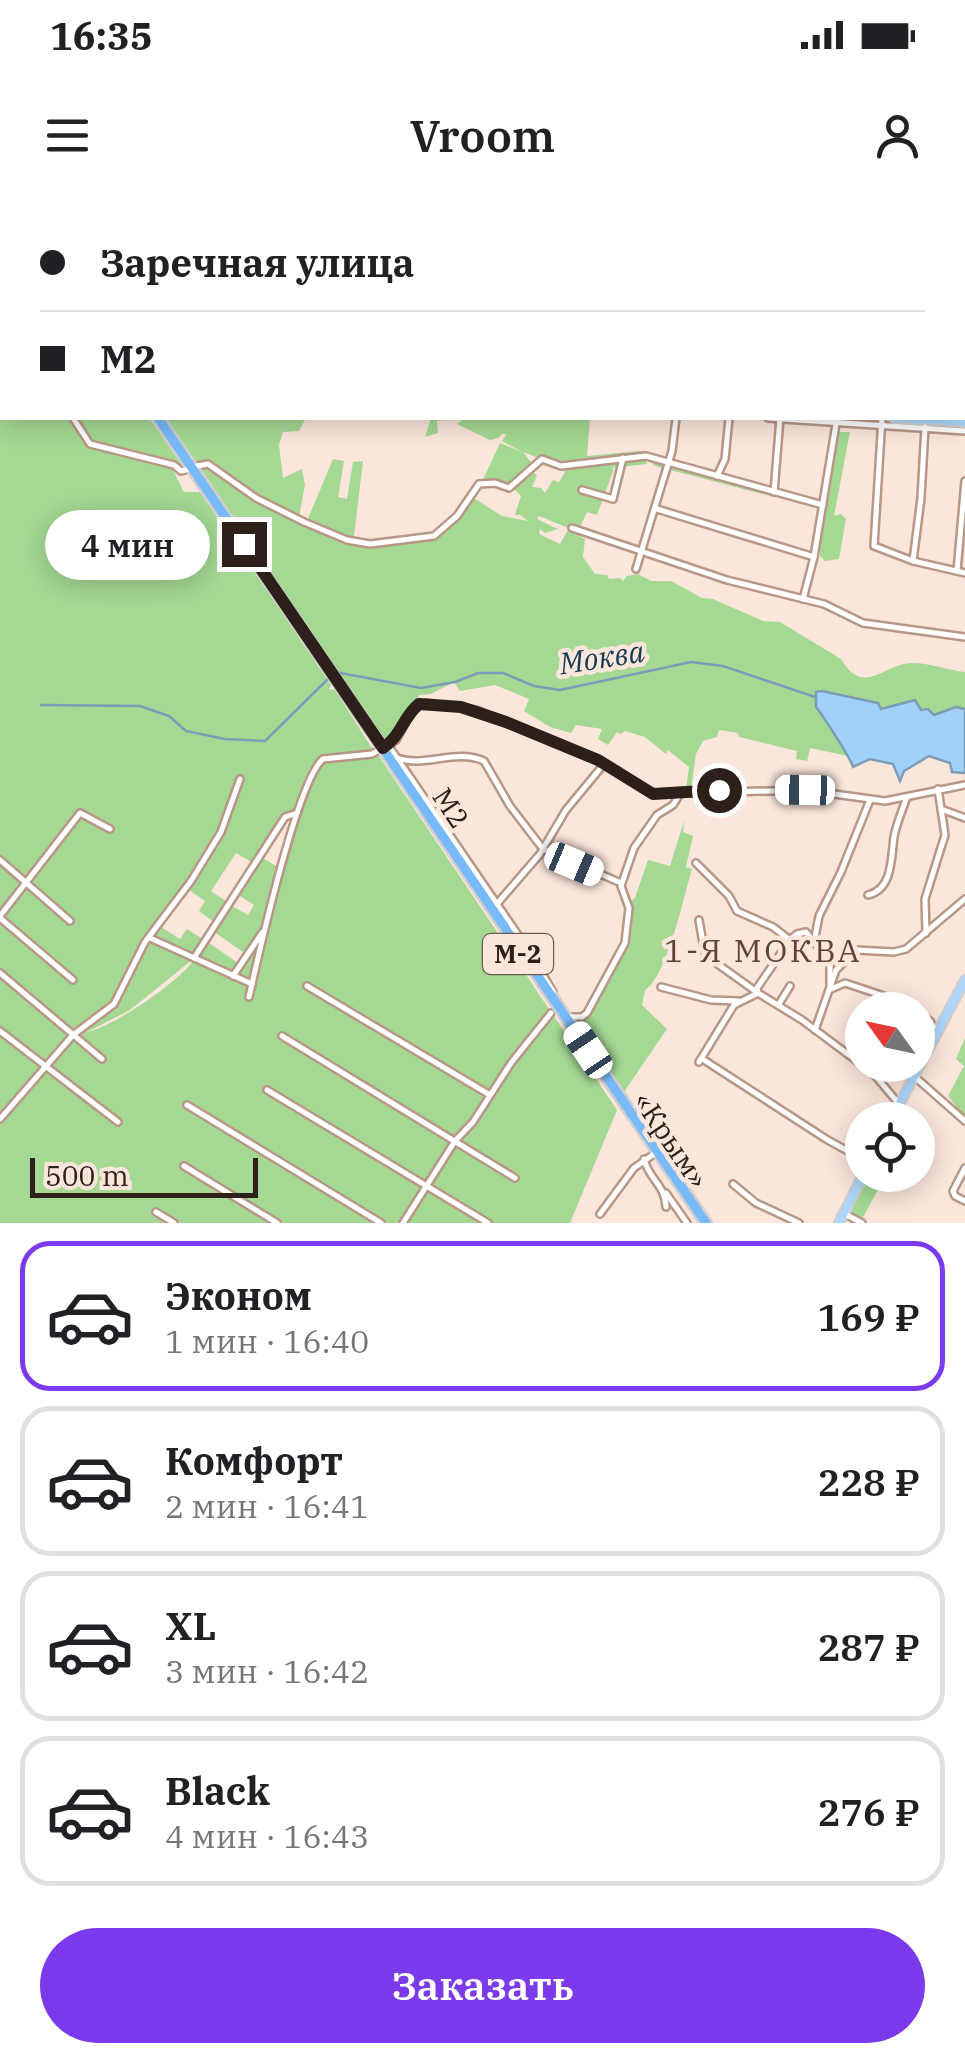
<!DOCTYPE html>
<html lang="ru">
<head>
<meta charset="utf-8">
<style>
	body { margin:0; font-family:"IBM Plex Serif",serif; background:#f6f6f6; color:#202124; height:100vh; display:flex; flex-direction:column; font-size:38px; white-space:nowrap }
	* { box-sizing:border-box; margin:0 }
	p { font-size:32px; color:#757577 }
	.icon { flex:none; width:55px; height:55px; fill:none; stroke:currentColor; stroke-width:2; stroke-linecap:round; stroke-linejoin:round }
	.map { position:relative; height:1023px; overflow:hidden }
	.panel { display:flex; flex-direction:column; background:#fff; flex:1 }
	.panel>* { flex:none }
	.top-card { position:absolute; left:0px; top:0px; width:965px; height:220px; box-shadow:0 5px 25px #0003; display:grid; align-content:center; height:220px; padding:0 40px; background:#fff }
	.needle { width:65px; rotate:303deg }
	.tools { position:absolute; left:845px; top:792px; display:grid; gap:20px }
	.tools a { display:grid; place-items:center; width:90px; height:90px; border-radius:50%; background:#fff; box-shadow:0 5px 25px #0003; font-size:50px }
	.scale { position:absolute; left:30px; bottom:25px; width:228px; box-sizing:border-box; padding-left:10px; border:5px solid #2d201a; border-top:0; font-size:28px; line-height:35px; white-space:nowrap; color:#2d201a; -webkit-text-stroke:8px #fbe6dc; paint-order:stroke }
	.end { position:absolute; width:45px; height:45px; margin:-22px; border:12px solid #2d201a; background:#fff; box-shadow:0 0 0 5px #fff }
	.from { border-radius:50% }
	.bubble { position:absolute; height:70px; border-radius:35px; background:#fff; box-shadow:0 5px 25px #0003; font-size:32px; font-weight:600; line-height:70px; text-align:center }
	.car { position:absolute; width:30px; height:60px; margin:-30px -15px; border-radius:12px; box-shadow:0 0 8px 2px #0007; background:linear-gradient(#fff 24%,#345 0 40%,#fff 0 76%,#345 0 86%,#fff 0) }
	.top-card b { display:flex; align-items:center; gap:35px; height:95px; font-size:38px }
	.top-card b+b { border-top:2px solid #e0e0e0 }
	.top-card i { width:25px; height:25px; background:#202124 }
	ul { padding:18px 0 0; list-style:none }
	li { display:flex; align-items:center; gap:30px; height:150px; margin:0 20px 15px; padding:0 20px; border:5px solid #e0e0e0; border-radius:30px }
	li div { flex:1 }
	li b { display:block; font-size:38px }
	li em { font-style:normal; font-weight:600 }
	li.current { border-color:#7c3aed }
	li>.icon { width:90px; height:90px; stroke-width:1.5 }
	.primary-button { display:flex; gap:20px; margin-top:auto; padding:20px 40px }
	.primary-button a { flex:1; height:115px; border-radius:60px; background:#7c3aed; color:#fff; font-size:40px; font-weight:600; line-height:115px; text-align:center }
	.status { display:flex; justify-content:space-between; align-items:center; height:70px; padding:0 50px; background:#fff; direction:ltr }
	.status svg { height:28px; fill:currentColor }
	header { display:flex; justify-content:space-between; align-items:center; height:130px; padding:0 40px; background:#fff; font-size:45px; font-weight:600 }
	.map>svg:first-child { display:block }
	.green { fill:#a4d893 }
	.water { fill:#a0d1f9; stroke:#7e9cb6; stroke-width:2.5 }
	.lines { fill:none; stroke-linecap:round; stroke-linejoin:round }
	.stream { stroke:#7e9cb6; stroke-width:2.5 }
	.minor-casing { stroke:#b89787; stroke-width:10 }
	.major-casing { stroke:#d1cecd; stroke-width:12 }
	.highway-casing { stroke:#d1cecd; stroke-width:14 }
	.minor { stroke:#fff; stroke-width:5 }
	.major { stroke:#aed6fb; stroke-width:8 }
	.highway { stroke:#78baf9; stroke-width:9 }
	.route { stroke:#2d201a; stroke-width:12 }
	.labels { text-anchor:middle; stroke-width:9; stroke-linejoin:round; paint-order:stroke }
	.shield { fill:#fbe6dc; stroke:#6b5b54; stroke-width:2.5 }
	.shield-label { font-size:25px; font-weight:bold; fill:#2d201a }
	.street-label { font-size:28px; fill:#2d201a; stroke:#fbe6dc }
	.water-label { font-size:30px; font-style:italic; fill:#173b56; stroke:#fbe6dc }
	.quarter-label { font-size:32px; letter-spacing:2.5px; fill:#604335; stroke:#fbe6dc }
</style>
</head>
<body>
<div class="status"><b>16:35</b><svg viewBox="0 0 49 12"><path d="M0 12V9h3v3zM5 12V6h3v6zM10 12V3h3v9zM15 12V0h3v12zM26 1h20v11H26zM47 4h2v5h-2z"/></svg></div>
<header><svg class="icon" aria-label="menu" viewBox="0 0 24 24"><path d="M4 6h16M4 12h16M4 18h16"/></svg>Vroom<svg class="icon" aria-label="person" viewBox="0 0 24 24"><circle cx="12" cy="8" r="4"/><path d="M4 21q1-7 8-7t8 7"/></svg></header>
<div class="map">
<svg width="965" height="1023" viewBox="0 0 965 1023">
	<rect width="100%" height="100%" fill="#fbe6dc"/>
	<g class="green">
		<path d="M0,0L4,2L2,218H149L183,266V269L170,264L184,292H200L331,485L329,489L335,490L373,550L318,560L295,612L285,613L253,663L236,653L211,691L227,702L214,722L199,711L205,701L186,688L148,740L192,760L130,810L87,832C115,826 177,783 195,759L231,774L196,758L206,741L241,765L263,733L314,571L323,561L378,555L617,910L570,1023H0Z"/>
		<polygon points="12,0 575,0 576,2 14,2"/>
		<polygon points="160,218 306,218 299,231 283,232 279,245 283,278 302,269 305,285 299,317 250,292 205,261 192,265"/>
		<path d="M431,218H590L587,256L639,251L643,252L647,264L611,268L614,269L597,315L587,312L578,332L539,316L537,319L558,329L545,333L540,329L539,334L560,344L568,330L585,339L583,357L595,374L607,375L609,379L620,378L623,381L627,376L638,374L651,381H671L702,398L713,399L763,421L780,422L841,459C863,497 883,465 910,463C928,462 947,470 965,472V509C942,505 932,527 915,501L881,509L878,503L822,491L816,507L848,556L810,548L807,561L796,559L797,551L739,537L738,533L719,530L717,537L703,541L696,554L691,589H686L689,567L668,550L666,554L645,537L625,531L621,534L617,532L608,545L598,539L602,529L576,525L571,533L550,527L524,511L529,499L495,485L460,491L454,482L431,494L419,495C415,511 399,538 383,543L196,269L204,265L210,267L247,296L295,319L364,345L435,337L453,323L472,297L502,316L528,321L520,315H515L521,296L514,289L529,270L537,275L532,287L541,288L545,293L553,280L559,282L565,272L562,267L523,252L531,262L512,285L482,282L500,243L522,252L502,241L506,235L503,233L498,238L490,240L457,224L463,219L437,221L438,233L425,237Z"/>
		<polygon points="838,232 850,232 834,316 841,314 846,319 839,359 825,361 820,356 820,350 815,357 811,355"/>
		<polygon points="650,254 654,254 778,290 774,297 655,266 648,259"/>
		<polygon points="333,259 344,261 338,297 347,299 353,262 363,261 354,336 351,339 307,321"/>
		<path d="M684,621L683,632L693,636L686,667L692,669C684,695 667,777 645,790L642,805L667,829L624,892L632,915L570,818L586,816L622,751L628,703L635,698L648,660L670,666Z"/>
		<polygon points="261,657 281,669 265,726 247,755 213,731 230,705 248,715 254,705 237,694"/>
		<polygon points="158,725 180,739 187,729 204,740 193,756 153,738"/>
		<polygon points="965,838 965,917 948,896 964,866 956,859"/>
		<polygon points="869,975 886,975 862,1019 849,1013"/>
	</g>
	<path class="water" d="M822,491L878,503L881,509L915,500L921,510L928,509L934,515L956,507L965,509V573L952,572L950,563L929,556L904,571L900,581L893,564L870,559L853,567C851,559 822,514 816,507V492Z"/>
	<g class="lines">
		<g class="stream">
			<polyline points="335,472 421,488 455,482 478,473 503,473 534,486 560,490 691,462 723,466 815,497"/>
			<polyline points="41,505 140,506 169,516 186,531 225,539 265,541 330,477"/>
		</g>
		<g class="minor-casing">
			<g id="minor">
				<polyline points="658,0 659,2"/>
				<polyline points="706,0 707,2"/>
				<polyline points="724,0 725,2"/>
				<polyline points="771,0 772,2"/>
				<polyline points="817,0 818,2"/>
				<polyline points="906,0 907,2"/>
				<polyline points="608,2 615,0"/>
				<polyline points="962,48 965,49"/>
				<polyline points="0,131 2,129"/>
				<polyline points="962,199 965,199"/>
				<polyline points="73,218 90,244 174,265 181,271 189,269"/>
				<polyline points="768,218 965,231"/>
				<polyline points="882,218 874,346 913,361 965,373"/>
				<polyline points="192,267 208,264 256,298 304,322 347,340 370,344 434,336 457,316 479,284 495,283 509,288 542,259 561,266 646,256 823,305"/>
				<polyline points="717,276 725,259 729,218"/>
				<polyline points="582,290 613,299 623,258"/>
				<polyline points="774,292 780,218"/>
				<polyline points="657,309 814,357"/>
				<polyline points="572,328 727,380 824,404 863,423 965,437"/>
				<polyline points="913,361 921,298 925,227"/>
				<polyline points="636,369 672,251 676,218"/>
				<polyline points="957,371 965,281"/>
				<polyline points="803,399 814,357 837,218"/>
				<polyline points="388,545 527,748 553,792"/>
				<polyline points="384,548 396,540 414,507 426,503 476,510 598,560 653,594 805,590 885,601 965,585"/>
				<path d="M397,558C425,568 456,548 484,561L510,606L543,649L621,683"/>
				<polyline points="941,609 965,618"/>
				<polyline points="0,660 70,721"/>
				<polyline points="696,663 729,696 737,711 773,727 790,740"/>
				<path d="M868,695C893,689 891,658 894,637C896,625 903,608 907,597"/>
				<polyline points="496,705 540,654 566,610 604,564"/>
				<polyline points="0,716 80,613 110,629"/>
				<polyline points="0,718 73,780"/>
				<polyline points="699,720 705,755 758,793 734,805 699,862"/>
				<polyline points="926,733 925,699 945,635 938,589"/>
				<polyline points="815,737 819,716 841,672 870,600"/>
				<polyline points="150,738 252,784"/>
				<polyline points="194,758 285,617 297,613"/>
				<polyline points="0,773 102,859"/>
				<polyline points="233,776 262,733"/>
				<polyline points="830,785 830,762 806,732 797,734 790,740 757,788 758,793 802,820 873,873 899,904"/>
				<polyline points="307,786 490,895"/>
				<polyline points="661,787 711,800 739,801"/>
				<polyline points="831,789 845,783 884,796 911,810"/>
				<path d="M249,797C258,757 298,579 323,559L372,554L379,550"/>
				<polyline points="779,804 790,786"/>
				<polyline points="918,814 930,821 937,834"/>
				<polyline points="567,817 582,817 587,813 625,743 629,708 621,686 634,648 657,615 673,605 680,594"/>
				<polyline points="815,830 836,770 856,750 894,752 906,749 965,699"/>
				<polyline points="0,831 118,922"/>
				<polyline points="282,836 515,978"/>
				<polyline points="704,860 826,939 862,959"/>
				<polyline points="915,877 965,921"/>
				<polyline points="267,890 488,1023"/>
				<polyline points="187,905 381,1023"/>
				<polyline points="0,919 73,835 114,804 145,742 191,681 221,632 240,579"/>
				<path d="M644,959C649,980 665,984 666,1007"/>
				<polyline points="184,966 277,1023"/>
				<polyline points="965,968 953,991 955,996 965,1001"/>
				<polyline points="733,984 756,1003 799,1023"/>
				<polyline points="666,993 687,1023"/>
				<polyline points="156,1012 174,1023"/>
				<polyline points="843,1013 862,1023"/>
				<polyline points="600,1014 634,968 654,954"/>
				<polyline points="403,1023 455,941 473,922 511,863 551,813"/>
			</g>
		</g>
		<g class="major-casing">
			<g id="major">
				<polyline points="715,0 716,2"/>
				<polyline points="962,207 965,207"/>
				<polyline points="894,218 965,222"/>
				<polyline points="891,920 965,780"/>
				<polyline points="839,1023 863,975"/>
			</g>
		</g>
		<g class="highway-casing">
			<g id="highway">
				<polyline points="7,0 9,2"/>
				<polyline points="158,218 706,1023"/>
			</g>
		</g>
		<use href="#minor" class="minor"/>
		<use href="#major" class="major"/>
		<use href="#highway" class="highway"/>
	</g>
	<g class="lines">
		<path class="route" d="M244,344L383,548C401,536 403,517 419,504L461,507L506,522L598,560L653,594L719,590"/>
	</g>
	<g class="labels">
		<rect class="shield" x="483" y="734" width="70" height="40" rx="8"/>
		<g class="shield-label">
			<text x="518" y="763">М-2</text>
		</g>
		<g class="street-label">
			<text transform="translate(451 608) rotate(56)" y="10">М2</text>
			<text transform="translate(671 940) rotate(56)" y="10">«Крым»</text>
		</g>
		<g class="water-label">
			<text transform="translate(602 458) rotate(-9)" y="10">Моква</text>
		</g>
		<g class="quarter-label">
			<text x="763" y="762">1-Я МОКВА</text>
		</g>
	</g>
</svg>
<div class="tools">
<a><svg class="needle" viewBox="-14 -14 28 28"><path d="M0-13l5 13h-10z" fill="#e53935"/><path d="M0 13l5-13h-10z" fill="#757577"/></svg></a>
<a><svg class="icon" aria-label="locate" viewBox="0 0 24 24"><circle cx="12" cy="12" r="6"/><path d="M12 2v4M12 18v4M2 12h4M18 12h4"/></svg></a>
</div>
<div class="scale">500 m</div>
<i class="end from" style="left:719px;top:590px"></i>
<i class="end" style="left:244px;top:344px"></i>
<div class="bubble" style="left:45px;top:310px;width:165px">4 мин</div>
<i class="car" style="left:805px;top:590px;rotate:271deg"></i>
<i class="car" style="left:574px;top:664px;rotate:113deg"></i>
<i class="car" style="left:588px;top:850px;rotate:326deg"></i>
<div class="top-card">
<b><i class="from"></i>Заречная улица</b>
<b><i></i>М2</b>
</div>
</div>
<section class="panel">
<ul>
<li class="current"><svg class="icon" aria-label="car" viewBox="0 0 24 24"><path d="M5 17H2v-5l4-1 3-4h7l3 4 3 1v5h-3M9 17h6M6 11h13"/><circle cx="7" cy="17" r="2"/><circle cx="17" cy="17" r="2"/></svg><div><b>Эконом</b><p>1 мин · 16:40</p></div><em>169 ₽</em></li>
<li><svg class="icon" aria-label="car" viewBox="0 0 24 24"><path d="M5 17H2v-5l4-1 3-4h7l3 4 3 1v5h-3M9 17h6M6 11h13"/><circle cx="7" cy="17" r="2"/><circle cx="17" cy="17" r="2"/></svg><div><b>Комфорт</b><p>2 мин · 16:41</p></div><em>228 ₽</em></li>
<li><svg class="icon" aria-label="car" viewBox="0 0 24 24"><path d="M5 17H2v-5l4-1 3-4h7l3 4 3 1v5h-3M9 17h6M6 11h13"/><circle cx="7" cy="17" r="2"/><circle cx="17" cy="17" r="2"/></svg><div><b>XL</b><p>3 мин · 16:42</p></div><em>287 ₽</em></li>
<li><svg class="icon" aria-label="car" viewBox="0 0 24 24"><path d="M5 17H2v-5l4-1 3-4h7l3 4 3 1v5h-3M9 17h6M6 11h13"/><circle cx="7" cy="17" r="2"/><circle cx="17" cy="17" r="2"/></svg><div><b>Black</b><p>4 мин · 16:43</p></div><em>276 ₽</em></li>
</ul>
<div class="primary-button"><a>Заказать</a></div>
</section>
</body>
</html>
